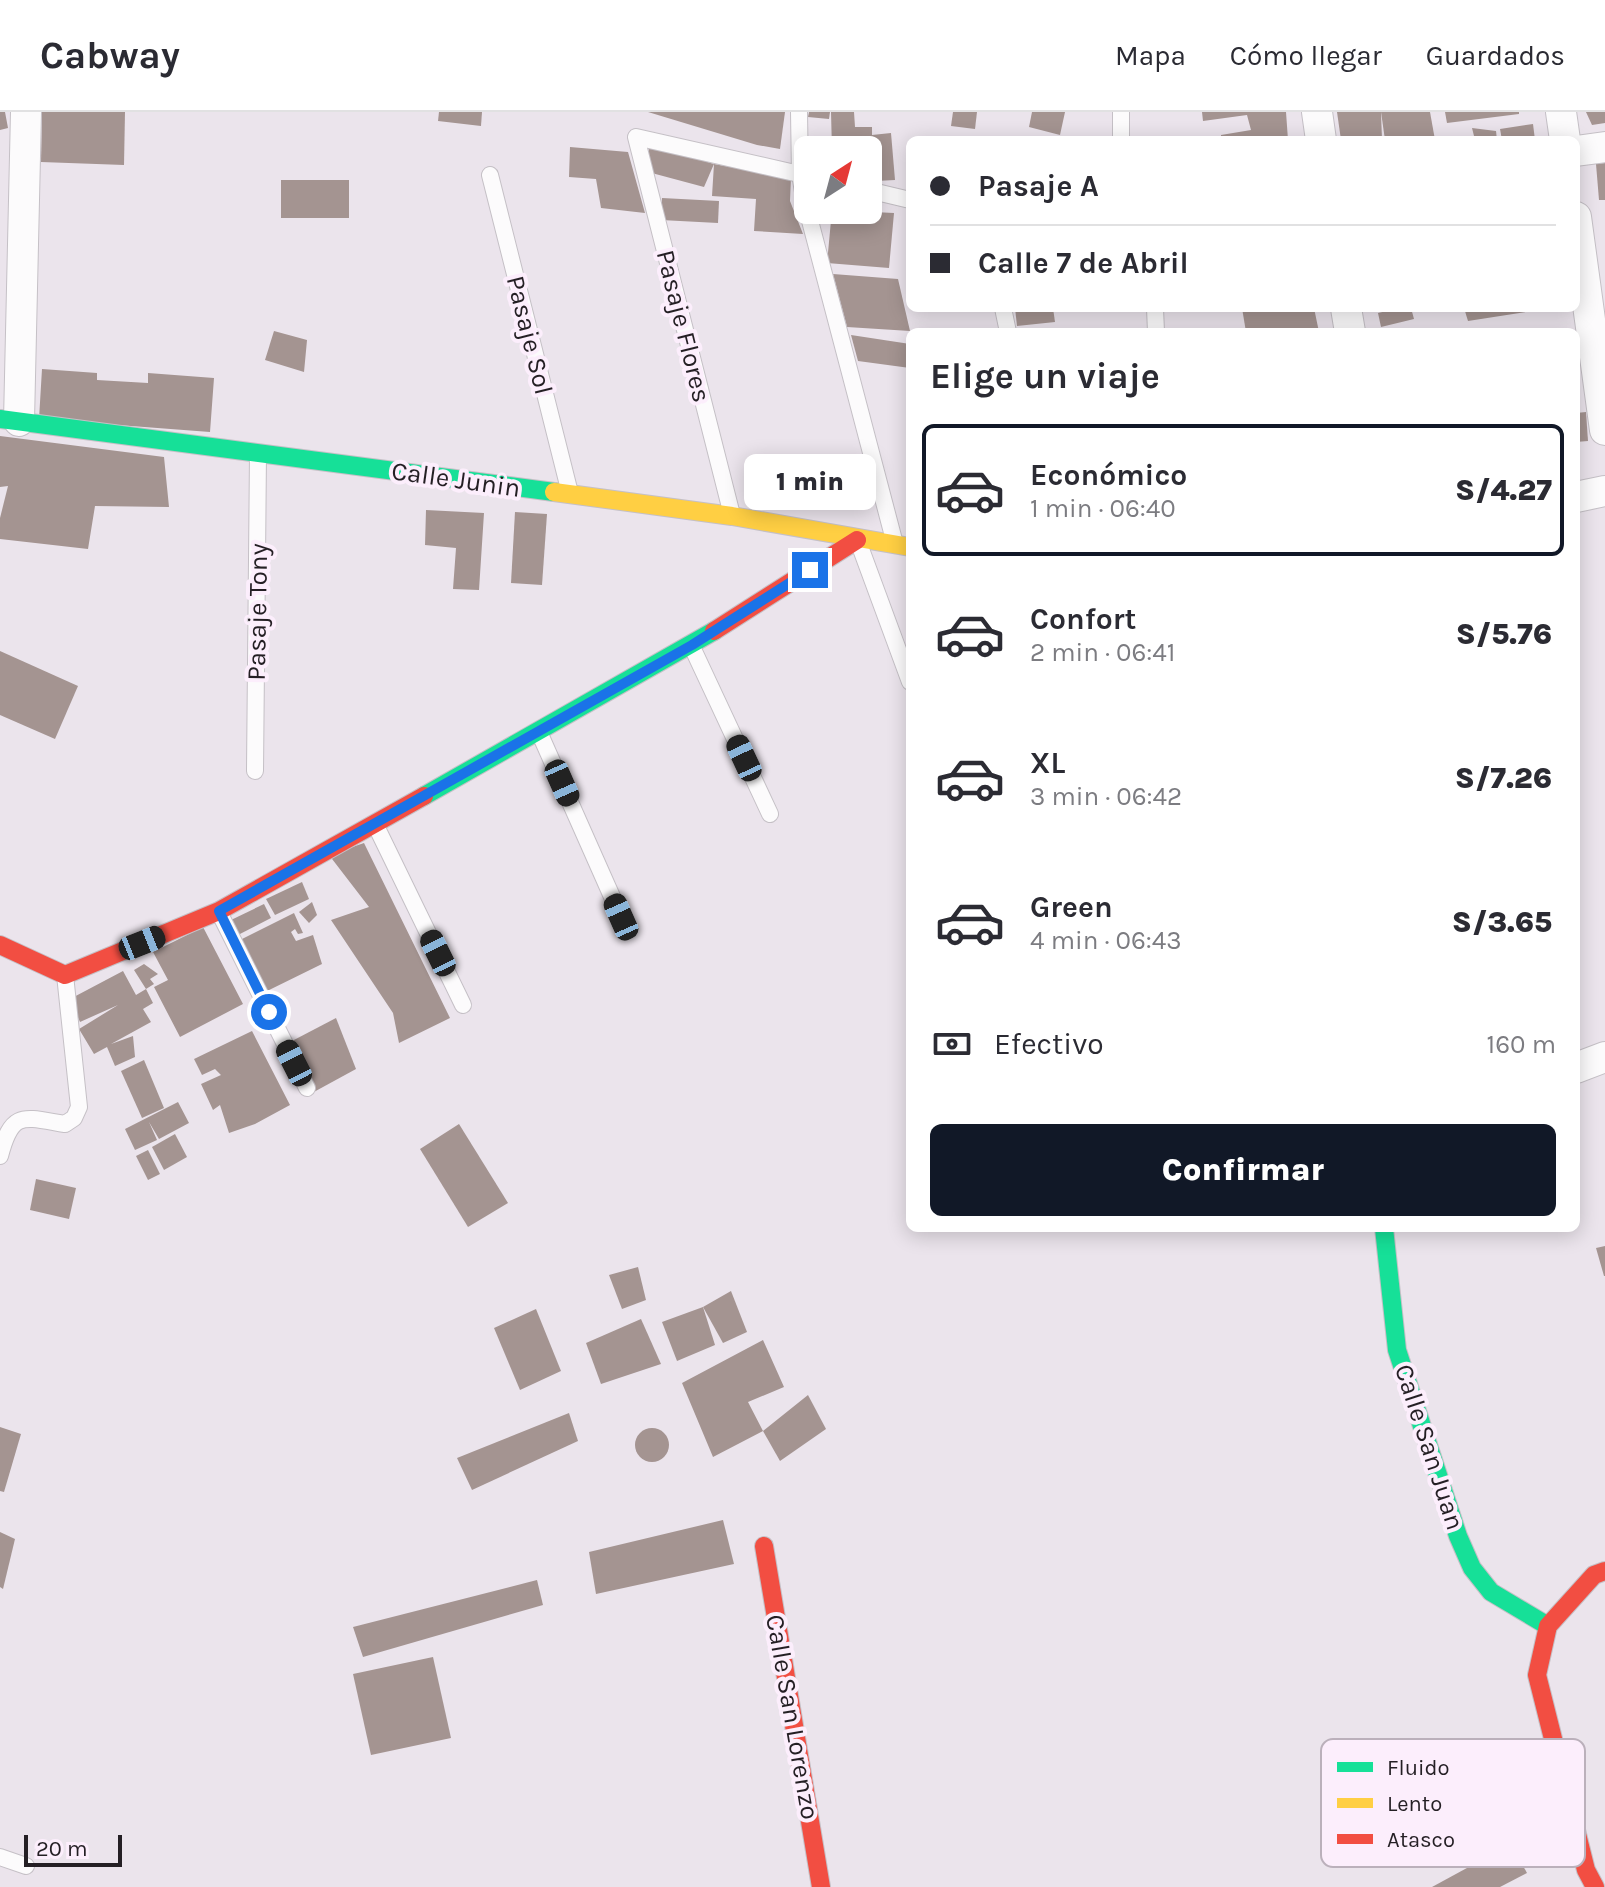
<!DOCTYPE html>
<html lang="es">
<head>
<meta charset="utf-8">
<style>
	body { margin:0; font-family:Karla,sans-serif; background:#f2f2f3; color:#2b2b33; height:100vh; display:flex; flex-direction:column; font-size:30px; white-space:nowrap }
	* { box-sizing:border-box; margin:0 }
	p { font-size:26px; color:#7c7c81 }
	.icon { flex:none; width:44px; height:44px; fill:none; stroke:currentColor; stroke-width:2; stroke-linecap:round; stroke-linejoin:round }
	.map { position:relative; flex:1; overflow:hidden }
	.side { position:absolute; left:906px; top:216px; width:674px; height:904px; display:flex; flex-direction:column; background:#fff; border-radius:12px; box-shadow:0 4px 20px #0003 }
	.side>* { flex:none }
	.hud { position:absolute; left:906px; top:24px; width:674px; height:176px; border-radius:12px; box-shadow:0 4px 20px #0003; display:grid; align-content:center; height:176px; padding:0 24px; background:#fff }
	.needle { width:52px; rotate:36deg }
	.controls { position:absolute; left:794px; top:24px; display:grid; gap:16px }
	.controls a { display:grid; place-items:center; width:88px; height:88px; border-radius:12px; background:#fff; box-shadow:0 4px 20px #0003; font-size:40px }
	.scale { position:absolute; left:24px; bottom:20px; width:98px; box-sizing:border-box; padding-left:8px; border:4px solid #241f24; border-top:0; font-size:22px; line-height:28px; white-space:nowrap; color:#241f24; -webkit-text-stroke:6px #fceefc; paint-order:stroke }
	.end { position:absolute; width:36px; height:36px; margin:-18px; border:10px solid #1a73e8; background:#fff; box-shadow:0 0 0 4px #fff }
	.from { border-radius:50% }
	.bubble { position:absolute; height:56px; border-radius:12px; background:#fff; box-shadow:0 4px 20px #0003; font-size:26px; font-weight:800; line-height:56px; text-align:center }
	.car { position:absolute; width:24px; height:48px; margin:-24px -12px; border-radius:10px; box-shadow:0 0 6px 2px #0007; background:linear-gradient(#222 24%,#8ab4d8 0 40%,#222 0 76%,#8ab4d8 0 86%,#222 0) }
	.hud b { display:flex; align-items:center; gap:28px; height:76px; font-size:30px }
	.hud b+b { border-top:2px solid #e1e1e2 }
	.hud i { width:20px; height:20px; background:#2b2b33 }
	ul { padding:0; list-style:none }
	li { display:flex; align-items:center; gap:24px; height:132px; margin:0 16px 12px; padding:0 8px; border:4px solid transparent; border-radius:12px }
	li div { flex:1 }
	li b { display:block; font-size:30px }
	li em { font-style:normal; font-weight:800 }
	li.selected { border-color:#111827 }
	li>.icon { width:72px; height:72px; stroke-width:1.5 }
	h2 { padding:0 24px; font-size:36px; line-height:96px }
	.pay { display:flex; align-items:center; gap:20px; height:88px; padding:0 24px; font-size:30px }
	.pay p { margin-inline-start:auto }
	.action { display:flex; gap:16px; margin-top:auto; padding:16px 24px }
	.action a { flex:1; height:92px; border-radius:12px; background:#111827; color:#fff; font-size:32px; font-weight:800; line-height:92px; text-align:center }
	header { display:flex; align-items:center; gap:48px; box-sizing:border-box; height:112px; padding:0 40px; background:#fff; border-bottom:2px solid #e1e1e2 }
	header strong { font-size:38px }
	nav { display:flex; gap:44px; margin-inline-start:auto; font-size:28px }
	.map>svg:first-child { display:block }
	.building { fill:#a49491 }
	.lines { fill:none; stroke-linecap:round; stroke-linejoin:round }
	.lane-casing { stroke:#c5c0c6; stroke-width:18 }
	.street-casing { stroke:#c5c0c6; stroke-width:32 }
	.fast-casing { stroke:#c5c0c6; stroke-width:20 }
	.slow-casing { stroke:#c5c0c6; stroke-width:20 }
	.jam-casing { stroke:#c5c0c6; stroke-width:20 }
	.lane { stroke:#fcfbfc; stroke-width:16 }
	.street { stroke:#fcfbfc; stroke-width:30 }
	.fast { stroke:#16e098; stroke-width:18 }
	.slow { stroke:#ffcf43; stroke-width:18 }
	.jam { stroke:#f24e42; stroke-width:18 }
	.route { stroke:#1a73e8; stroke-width:10 }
	.labels { text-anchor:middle; stroke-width:8; stroke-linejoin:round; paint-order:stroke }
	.street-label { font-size:26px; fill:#241f24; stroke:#fceefc }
	.key { fill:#fceefc; stroke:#bbb0bb; stroke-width:2 }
	.key-label { font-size:22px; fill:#241f24 }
</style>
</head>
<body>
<header>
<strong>Cabway</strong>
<nav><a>Mapa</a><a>Cómo llegar</a><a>Guardados</a></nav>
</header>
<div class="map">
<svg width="1605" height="1775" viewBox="0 0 1605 1775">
	<rect width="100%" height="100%" fill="#ebe4ec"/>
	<g class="building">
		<polygon points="0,0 5,0 8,16 0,18"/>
		<polygon points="42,0 125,0 124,53 41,50"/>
		<polygon points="439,0 482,0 481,14 438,9"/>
		<polygon points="648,0 785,0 780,37 757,33"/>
		<polygon points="809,0 830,0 829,7 808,5"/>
		<polygon points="831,0 854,0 855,15 872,15 872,23 891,21 895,68 876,69 873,26 872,53 868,53 868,38 832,38"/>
		<polygon points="953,0 977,0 975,17 951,14"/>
		<polygon points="1032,0 1065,0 1060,23 1029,15"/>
		<polygon points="1202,0 1286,0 1288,28 1221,28 1221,23 1251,18 1247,3 1203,9"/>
		<polygon points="1337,0 1381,0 1382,28 1341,28"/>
		<polygon points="1381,0 1430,0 1435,28 1385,28"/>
		<polygon points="1445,0 1519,0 1519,2 1447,11"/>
		<polygon points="1586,0 1605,0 1605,11 1592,13"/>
		<polygon points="1533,12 1535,28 1502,28 1500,17"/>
		<polygon points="1472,16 1496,19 1497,28 1475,28"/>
		<polygon points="649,32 714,52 704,75 648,60"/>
		<polygon points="570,35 628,40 645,101 601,96 596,67 569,65"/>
		<polygon points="1605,51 1605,88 1599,88 1596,52"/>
		<polygon points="714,52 791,66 790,89 803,122 754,119 756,87 712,84"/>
		<rect x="281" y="68" width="68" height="38"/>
		<polygon points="662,86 719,89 718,111 661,108"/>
		<polygon points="832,98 894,101 889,156 827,151"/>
		<polygon points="833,162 898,167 910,219 847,215"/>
		<polygon points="1015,196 1053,196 1055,210 1017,214"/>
		<polygon points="1242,196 1314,196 1319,220 1246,220"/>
		<polygon points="1400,196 1411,196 1414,207 1381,215 1378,201"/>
		<polygon points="1464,196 1538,196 1538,198 1468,209"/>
		<polygon points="274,219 307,228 304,260 265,248"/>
		<polygon points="851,223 910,232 910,256 858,249"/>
		<polygon points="42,257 97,261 97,268 148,271 148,261 214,266 210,320 39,307"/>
		<polygon points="1586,300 1588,329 1576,330 1576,301"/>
		<polygon points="0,324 164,345 169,395 95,394 88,437 0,427 0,406 8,374 0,375"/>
		<polygon points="426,398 484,401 479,478 453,477 456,436 425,433"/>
		<polygon points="515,400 547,402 542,473 511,471"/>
		<polygon points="0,539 78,574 55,627 0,603"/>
		<polygon points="364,731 450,906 399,931 393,901 331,808 369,795 329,743"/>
		<polygon points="302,770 309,787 275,803 266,787"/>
		<polygon points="312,790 317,803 309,811 299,800"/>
		<polygon points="264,792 271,806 238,823 231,808"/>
		<polygon points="294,801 303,821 298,822 295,817 291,820 296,829 313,823 322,852 261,882 240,828"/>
		<polygon points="203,815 243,892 180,925 154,875 168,868 153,840"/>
		<polygon points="144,852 158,862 150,867 154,872 146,877 134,858"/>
		<polygon points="123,859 136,883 146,877 153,891 143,897 151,910 111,932 133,924 135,945 115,954 107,935 94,942 79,917 118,893 80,910 70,887"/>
		<polygon points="336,906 356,957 312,981 292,929"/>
		<polygon points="252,919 290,993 255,1012 229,1021 220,993 213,998 201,972 221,963 215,957 202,963 194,947"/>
		<polygon points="144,948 164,996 142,1006 121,959"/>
		<polygon points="178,990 189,1011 159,1027 149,1010 157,1028 135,1038 125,1017"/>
		<polygon points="459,1012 508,1091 468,1115 420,1037"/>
		<polygon points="175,1022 187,1045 164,1058 152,1035"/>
		<polygon points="148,1038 160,1062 148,1068 136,1044"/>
		<polygon points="36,1067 76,1076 69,1107 30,1098"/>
		<polygon points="1605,1134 1605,1164 1604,1164 1596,1136"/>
		<polygon points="638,1155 646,1188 622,1197 609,1163"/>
		<polygon points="731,1179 747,1220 723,1231 703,1195"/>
		<polygon points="703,1195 715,1233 677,1249 662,1210"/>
		<polygon points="536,1197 561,1259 520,1278 494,1216"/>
		<polygon points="641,1207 661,1252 601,1272 586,1231"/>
		<polygon points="763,1228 784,1275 748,1290 763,1319 713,1345 682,1271"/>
		<polygon points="808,1283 826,1317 780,1349 763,1319"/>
		<polygon points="569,1301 578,1329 472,1378 457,1346"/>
		<polygon points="0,1315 21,1322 4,1380 0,1379"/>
		<circle cx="652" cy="1333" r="17"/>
		<polygon points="723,1408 734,1452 596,1482 589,1440"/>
		<polygon points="0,1420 15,1427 3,1477 0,1475"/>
		<polygon points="537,1468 543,1493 363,1545 353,1515"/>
		<polygon points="433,1545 451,1626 371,1643 353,1562"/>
		<polygon points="1511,1732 1527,1761 1500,1775 1432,1775"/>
	</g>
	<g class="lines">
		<g class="lane-casing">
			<g id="lane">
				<polyline points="799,0 800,62 804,86 894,428"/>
				<polyline points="1121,0 1121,28"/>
				<polyline points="490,63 570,381"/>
				<polyline points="868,78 910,88"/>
				<polyline points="1003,196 1008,220"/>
				<polyline points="1155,196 1156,220"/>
				<polyline points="731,399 636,25 808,64"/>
				<polyline points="858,429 910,570"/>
				<polyline points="692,535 770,702"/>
				<polyline points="539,620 621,805"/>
				<polyline points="255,659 258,342"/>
				<polyline points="376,714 463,893"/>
				<polyline points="220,802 307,976"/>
				<path d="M0,1044C12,998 23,1005 65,1012L74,1006L79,995L65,863"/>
				<polyline points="0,1745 26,1754"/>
			</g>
		</g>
		<g class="street-casing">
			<g id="street">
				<polyline points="1317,0 1321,28"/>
				<polyline points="1561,0 1565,28"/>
				<polyline points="1576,39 1605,35"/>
				<polyline points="1576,105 1605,318"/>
				<polyline points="1346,196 1350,220"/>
				<polyline points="19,309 26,0"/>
				<polyline points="1576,385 1605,379"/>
				<polyline points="1576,956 1605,945"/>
			</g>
		</g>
		<g class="fast-casing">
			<g id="fast">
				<polyline points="0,307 554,380"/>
				<polyline points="424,684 714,519"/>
				<polyline points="1384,1116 1397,1238 1458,1424 1472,1456 1491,1480 1548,1514"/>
			</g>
		</g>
		<g class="slow-casing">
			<polyline id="slow" points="554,380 732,404 910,435"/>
		</g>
		<g class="jam-casing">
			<g id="jam">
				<polyline points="714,519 857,428"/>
				<polyline points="0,833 65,863 219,799 424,684"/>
				<polyline points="764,1434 821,1775"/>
				<polyline points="1595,1775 1586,1758 1537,1563 1548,1514 1594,1463 1605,1459"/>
			</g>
		</g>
		<use href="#lane" class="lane"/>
		<use href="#street" class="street"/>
		<use href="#fast" class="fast"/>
		<use href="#slow" class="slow"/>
		<use href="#jam" class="jam"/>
	</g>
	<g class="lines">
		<polyline class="route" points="269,900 219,799 692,533 810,458"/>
	</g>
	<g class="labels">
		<g class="street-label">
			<text transform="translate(684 214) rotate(76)" y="9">Pasaje Flores</text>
			<text transform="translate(530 223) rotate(76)" y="9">Pasaje Sol</text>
			<text transform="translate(456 367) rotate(8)" y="9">Calle Junin</text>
			<text transform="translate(257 500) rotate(-89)" y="9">Pasaje Tony</text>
			<text transform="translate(1430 1335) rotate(72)" y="9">Calle San Juan</text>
			<text transform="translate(793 1605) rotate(80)" y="9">Calle San Lorenzo</text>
		</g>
	</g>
	<rect x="1321" y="1627" width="264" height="128" rx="12" class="key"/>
	<rect x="1337" y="1650" width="36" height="10" fill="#16e098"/>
	<rect x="1337" y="1686" width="36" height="10" fill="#ffcf43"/>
	<rect x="1337" y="1722" width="36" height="10" fill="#f24e42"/>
	<g class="key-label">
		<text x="1387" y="1663">Fluido</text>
		<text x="1387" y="1699">Lento</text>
		<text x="1387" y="1735">Atasco</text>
	</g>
</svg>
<div class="controls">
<a><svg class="needle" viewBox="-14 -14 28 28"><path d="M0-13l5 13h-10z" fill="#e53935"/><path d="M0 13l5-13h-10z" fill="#7c7c81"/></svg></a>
</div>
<div class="scale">20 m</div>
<i class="end from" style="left:269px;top:900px"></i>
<i class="end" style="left:810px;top:458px"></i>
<div class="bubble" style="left:744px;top:342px;width:132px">1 min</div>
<i class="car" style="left:744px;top:646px;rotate:335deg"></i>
<i class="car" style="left:562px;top:671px;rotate:156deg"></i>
<i class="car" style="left:621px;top:805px;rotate:336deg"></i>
<i class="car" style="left:142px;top:831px;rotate:68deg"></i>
<i class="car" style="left:438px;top:841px;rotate:334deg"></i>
<i class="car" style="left:294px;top:951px;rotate:333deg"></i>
<div class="hud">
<b><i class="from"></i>Pasaje A</b>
<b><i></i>Calle 7 de Abril</b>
</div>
<section class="side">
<h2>Elige un viaje</h2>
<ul>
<li class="selected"><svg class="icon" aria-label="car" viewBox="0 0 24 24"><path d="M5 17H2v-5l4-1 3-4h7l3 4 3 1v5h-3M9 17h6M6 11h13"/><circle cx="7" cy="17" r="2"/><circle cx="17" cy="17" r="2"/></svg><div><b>Económico</b><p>1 min · 06:40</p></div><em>S/4.27</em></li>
<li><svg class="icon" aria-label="car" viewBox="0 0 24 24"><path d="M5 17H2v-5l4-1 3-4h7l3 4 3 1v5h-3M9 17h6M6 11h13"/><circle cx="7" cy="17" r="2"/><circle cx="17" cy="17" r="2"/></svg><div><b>Confort</b><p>2 min · 06:41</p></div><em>S/5.76</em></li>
<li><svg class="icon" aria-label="car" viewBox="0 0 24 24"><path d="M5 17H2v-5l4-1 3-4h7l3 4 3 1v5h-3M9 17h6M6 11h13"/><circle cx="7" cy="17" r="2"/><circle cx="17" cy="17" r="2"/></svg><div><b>XL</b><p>3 min · 06:42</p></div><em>S/7.26</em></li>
<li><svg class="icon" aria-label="car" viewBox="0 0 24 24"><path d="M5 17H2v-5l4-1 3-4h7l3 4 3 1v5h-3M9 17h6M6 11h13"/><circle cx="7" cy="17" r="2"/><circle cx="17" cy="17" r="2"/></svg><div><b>Green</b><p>4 min · 06:43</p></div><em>S/3.65</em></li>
</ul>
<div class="pay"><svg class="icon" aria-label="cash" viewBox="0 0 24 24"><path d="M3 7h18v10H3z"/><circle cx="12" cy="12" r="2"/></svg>Efectivo<p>160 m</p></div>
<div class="action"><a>Confirmar</a></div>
</section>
</div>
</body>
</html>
